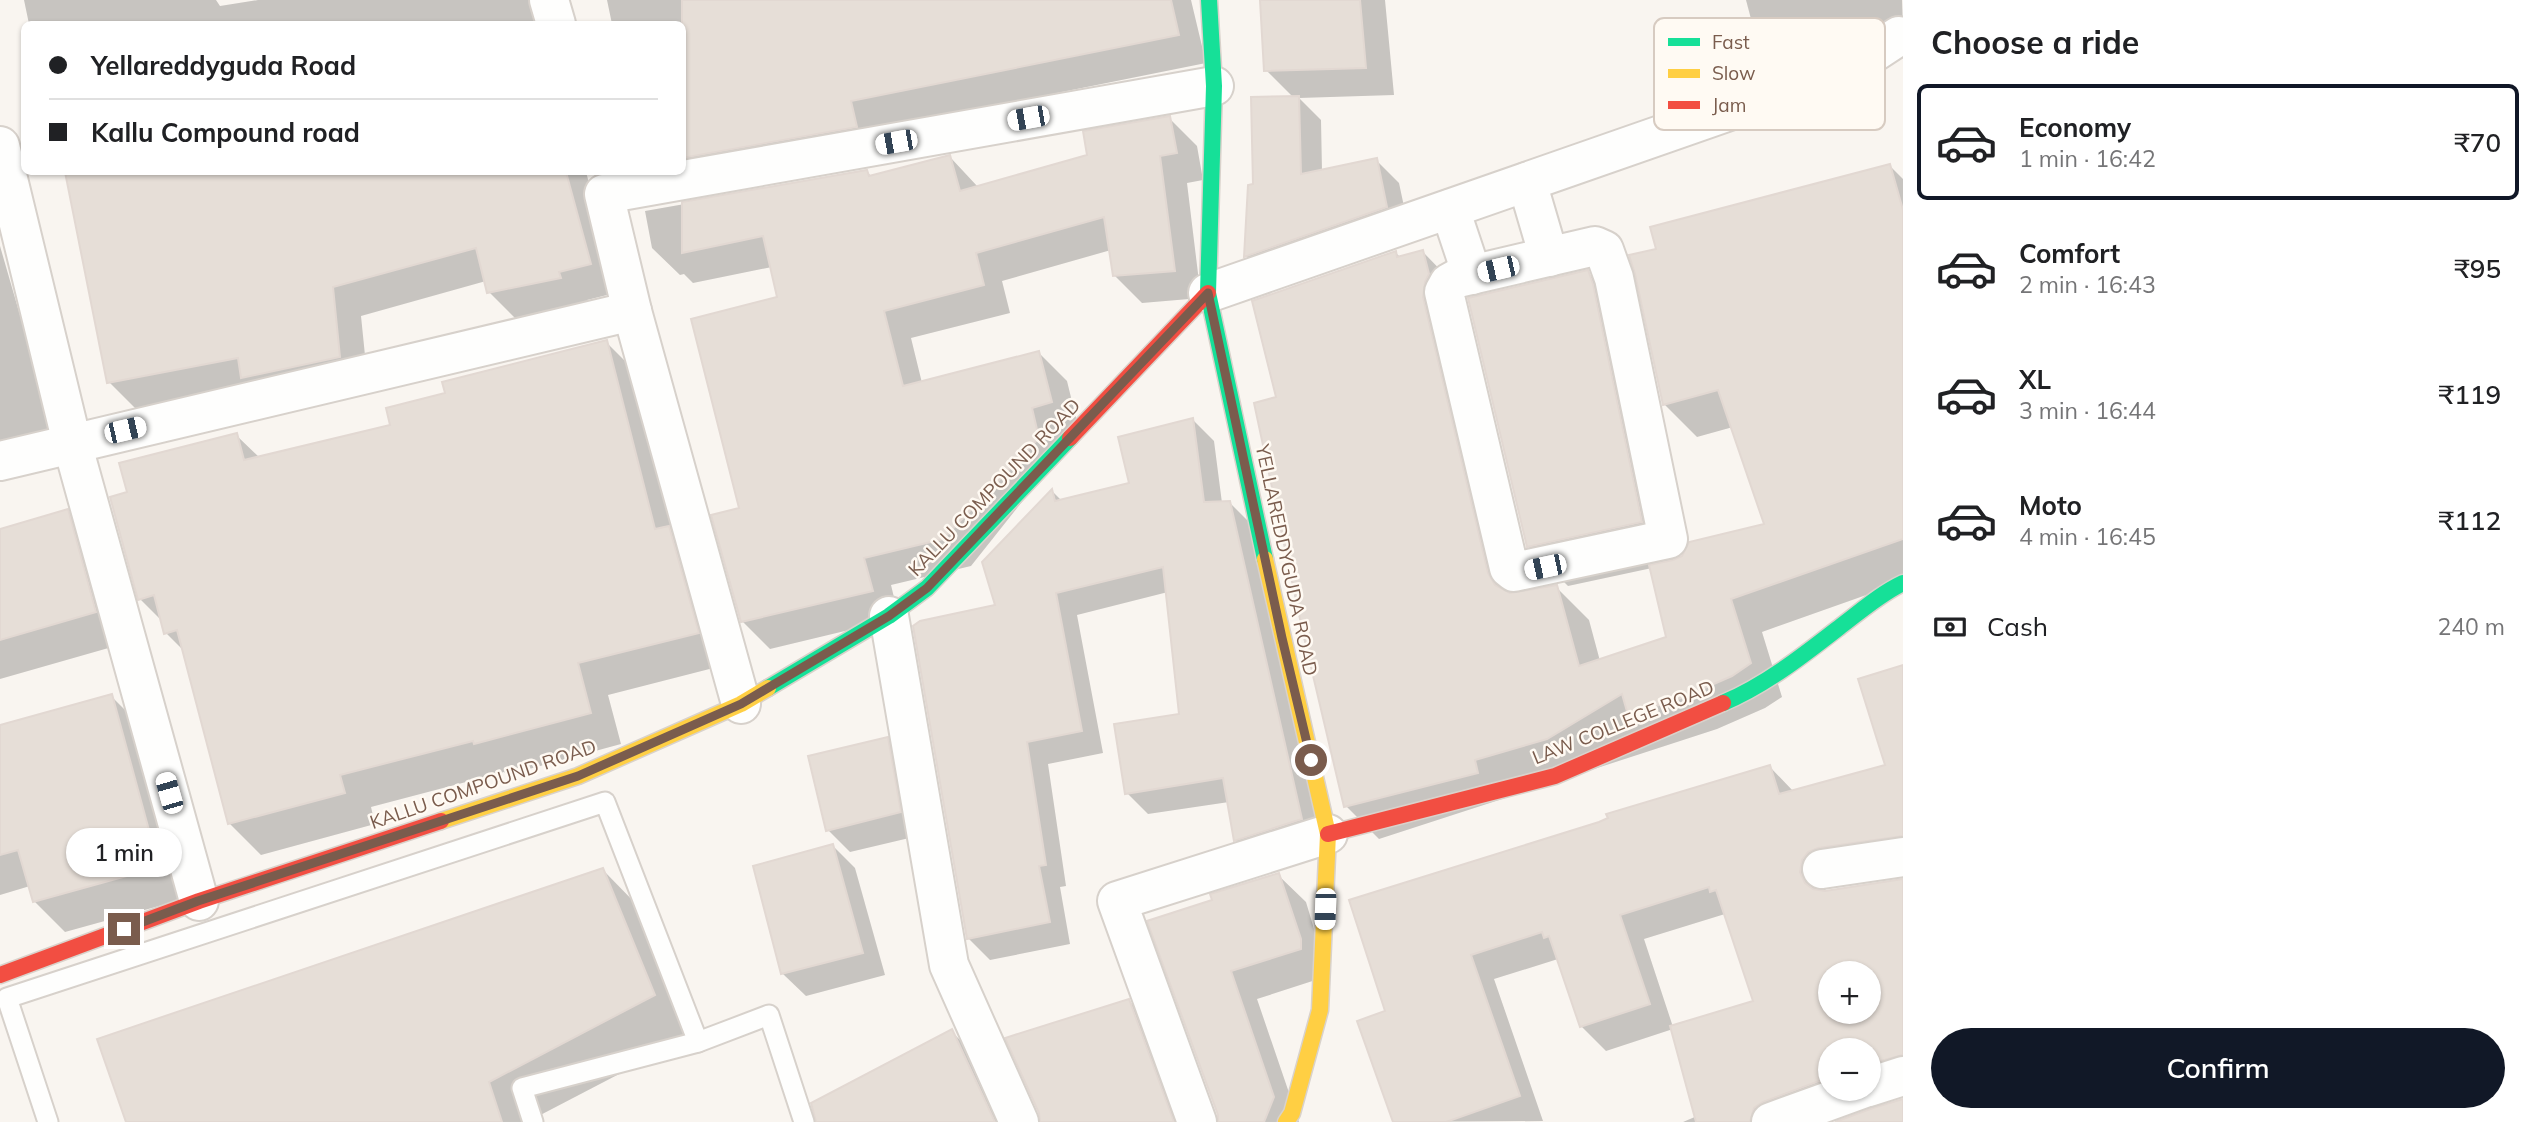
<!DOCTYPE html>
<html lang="en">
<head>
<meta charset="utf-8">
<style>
	body { margin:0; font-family:Mulish,sans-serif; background:#f2f2f2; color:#202124; height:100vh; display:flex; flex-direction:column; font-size:26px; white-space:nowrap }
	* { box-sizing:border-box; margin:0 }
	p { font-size:23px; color:#757577 }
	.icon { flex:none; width:38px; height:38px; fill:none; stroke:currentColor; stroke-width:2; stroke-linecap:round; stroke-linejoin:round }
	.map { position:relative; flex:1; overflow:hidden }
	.side { display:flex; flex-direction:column; background:#fff; width:630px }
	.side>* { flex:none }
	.guide { position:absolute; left:21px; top:21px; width:665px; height:154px; border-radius:10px; box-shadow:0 2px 5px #0004; display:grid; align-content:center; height:154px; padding:0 28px; background:#fff }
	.fabs { position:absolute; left:1818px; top:961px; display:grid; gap:14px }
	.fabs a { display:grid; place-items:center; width:63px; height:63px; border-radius:50%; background:#fff; box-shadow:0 2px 5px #0004; font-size:35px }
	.end { position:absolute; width:32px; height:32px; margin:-16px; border:9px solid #7a5c4d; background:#fff; box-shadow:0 0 0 4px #fff }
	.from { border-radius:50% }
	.bubble { position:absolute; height:49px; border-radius:24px; background:#fff; box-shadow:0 2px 5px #0004; font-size:23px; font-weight:600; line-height:49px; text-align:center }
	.car { position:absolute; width:21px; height:42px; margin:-21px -10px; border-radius:9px; box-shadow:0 0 5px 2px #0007; background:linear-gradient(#fff 24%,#345 0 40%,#fff 0 76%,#345 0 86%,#fff 0) }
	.guide b { display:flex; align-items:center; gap:24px; height:66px; font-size:26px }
	.guide b+b { border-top:2px solid #e0e0e0 }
	.guide i { width:18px; height:18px; background:#202124 }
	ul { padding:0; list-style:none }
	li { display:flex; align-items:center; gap:21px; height:116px; margin:0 14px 10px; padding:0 14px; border:4px solid transparent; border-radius:10px }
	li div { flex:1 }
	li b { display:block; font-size:26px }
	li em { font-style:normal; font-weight:600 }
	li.selected { border-color:#111827 }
	li>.icon { width:63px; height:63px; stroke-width:1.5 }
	h2 { padding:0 28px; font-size:32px; line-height:84px }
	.pay { display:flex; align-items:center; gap:18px; height:77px; padding:0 28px; font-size:26px }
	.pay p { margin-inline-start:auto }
	.button { display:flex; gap:14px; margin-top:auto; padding:14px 28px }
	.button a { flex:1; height:80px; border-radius:42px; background:#111827; color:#fff; font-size:28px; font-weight:600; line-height:80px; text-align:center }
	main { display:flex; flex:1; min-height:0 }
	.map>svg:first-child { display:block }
	.shadow { fill:#0003; fill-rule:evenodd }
	.building { fill:#e6ded7; stroke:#e2d8d2; stroke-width:2; fill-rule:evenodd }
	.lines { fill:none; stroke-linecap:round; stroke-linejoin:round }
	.lane-casing { stroke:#d7d1cb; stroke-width:23 }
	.street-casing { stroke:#d7d1cb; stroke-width:42 }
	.fast-casing { stroke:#d9d2cb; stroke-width:19 }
	.slow-casing { stroke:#d9d2cb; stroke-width:19 }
	.jam-casing { stroke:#d9d2cb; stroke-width:19 }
	.lane { stroke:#fefefd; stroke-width:19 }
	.street { stroke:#fefefd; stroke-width:38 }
	.fast { stroke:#16e098; stroke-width:16 }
	.slow { stroke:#ffcf43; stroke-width:16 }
	.jam { stroke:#f24e42; stroke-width:16 }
	.route { stroke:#7a5c4d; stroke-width:9 }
	.labels { text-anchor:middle; stroke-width:5; stroke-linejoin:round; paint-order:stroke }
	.street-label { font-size:19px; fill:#7a5c4d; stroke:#fffaf3 }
	.key { fill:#fffaf3; stroke:#d7cbc1; stroke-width:2 }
	.key-label { font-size:19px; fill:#7a5c4d }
</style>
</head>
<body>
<main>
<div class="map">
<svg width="1903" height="1122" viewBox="0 0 1903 1122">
	<rect width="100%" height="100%" fill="#f9f5f0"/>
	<g class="shadow">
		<polygon points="24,0 216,0 220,6 258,0 538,0 543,24 29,24"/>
		<polygon points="607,0 1191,0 1206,63 878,129 682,172 682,24 612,24"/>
		<polygon points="1262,0 1385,0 1394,95 1299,98 1321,120 1322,171 1376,160 1399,183 1409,230 1268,279 1246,256 1249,186 1255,185 1294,98 1266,70"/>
		<polygon points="1746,0 1902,0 1903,29 1788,57 1751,19"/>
		<polygon points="1169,118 1197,146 1203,180 1187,183 1201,298 1142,303 1114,275 1111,250 1002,281 1010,313 911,338 922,383 1039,353 1067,381 1079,430 971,566 891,585 899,618 770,649 742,621 742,509 779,298 772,267 693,283 684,274 680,275 652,248 645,211 867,172 872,177 950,157 978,187 1089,156"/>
		<polygon points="1890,166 1903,179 1903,582 1762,632 1782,697 1765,708 1717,729 1379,839 1346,806 1278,399 1396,253 1401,258 1423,252 1455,285 1455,331 1517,594 1556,587 1589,620 1600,661 1668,639 1652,568 1568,586 1528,546 1587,272 1627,312 1632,325 1680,559 1766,525 1733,427 1697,437 1664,404 1658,251"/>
		<polygon points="67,172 328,172 330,182 368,172 586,172 619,292 587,300 589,306 518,321 489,292 486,281 361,316 368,385 138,411 109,382"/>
		<polygon points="0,246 54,433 0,449"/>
		<polygon points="606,342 638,374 729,664 608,695 621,744 507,775 504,772 371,807 375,824 261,855 229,823 184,651 166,633 163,622 140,599 129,493 236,435 260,458 392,426 447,394"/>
		<polygon points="1193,420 1214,441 1222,503 1229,502 1251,524 1323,841 1257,862 1236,840 1229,802 1148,814 1127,793 1181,716 1168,592 1077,615 1103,753 1048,764 1066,886 1060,887 1070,944 990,960 968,938 997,607 1052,491 1062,501 1131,484"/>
		<polygon points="67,511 98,542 126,643 0,679 0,531"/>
		<path d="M1903,667V863L1826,887L1825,892L1903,881V1086L1799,1122H1683L1697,1116L1673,1029L1606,1051L1581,1026L1558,959L1494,979L1543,1121L1395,1122L1388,1012L1352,901L1770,767L1794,792L1888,766ZM1725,914L1755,1002L1673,1027L1644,939ZM1830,973H1869V1012H1830ZM1830,1050H1869V1088H1830Z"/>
		<polygon points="111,696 142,727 188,898 65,932 34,901 30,886 0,895 0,727"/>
		<polygon points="887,738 909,761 922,835 850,852 828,830"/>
		<polygon points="833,846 855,868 885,975 806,996 783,974 755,867"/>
		<polygon points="603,870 642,910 694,1035 527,1122 128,1122"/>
		<polygon points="1278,875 1306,902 1328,976 1257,999 1299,1122 1220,1122 1214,901"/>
		<polygon points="1129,1001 1156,1028 1190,1122 1042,1122"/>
		<polygon points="952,1032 979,1059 1008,1122 817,1122"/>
	</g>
	<g class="building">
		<polygon points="682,0 1171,0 1179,35 851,101 857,127 682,158"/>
		<polygon points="1260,0 1360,0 1366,68 1264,71"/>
		<polygon points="1299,96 1301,174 1377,158 1387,207 1244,257 1248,185 1253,184 1251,97"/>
		<polygon points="1170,116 1177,153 1160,156 1175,271 1113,276 1104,217 976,253 984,285 884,311 903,386 1039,351 1052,402 1032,408 1039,438 943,539 864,558 873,591 741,622 711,515 739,508 691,319 777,297 763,236 682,253 682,202 867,170 869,176 950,155 960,191 1087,155 1083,131"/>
		<polygon points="1890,164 1903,210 1903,539 1731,599 1751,663 1732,676 1684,697 1628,715 1622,694 1547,739 1475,760 1478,773 1344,807 1303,633 1254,403 1276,397 1252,301 1396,251 1397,257 1423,250 1429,274 1425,282 1423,297 1488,573 1495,585 1510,593 1557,585 1579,666 1666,637 1649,565 1673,560 1682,556 1689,542 1764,524 1718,390 1663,405 1635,274 1629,255 1656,249 1650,227"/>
		<polygon points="65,172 566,172 591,264 559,272 561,278 487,293 476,248 333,287 340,357 241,378 238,358 107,383"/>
		<polygon points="1588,270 1593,284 1642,522 1527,547 1468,298"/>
		<polygon points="607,340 655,529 669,526 699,633 578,663 591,713 474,744 473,741 340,775 345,793 228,824 177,630 164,634 154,595 138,600 110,497 127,492 119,463 237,433 244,460 390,425 386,408 445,393 442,382"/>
		<polygon points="1193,418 1204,502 1230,501 1302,819 1234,841 1223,778 1125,794 1114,724 1179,714 1163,567 1056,593 1082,731 1027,742 1046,865 1039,866 1050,922 967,939 913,626 920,621 995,605 982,562 1052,489 1055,501 1129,483 1118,437"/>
		<polygon points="68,509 96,612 0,640 0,529"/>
		<path d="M1903,665V836L1818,848L1808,852L1802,860L1800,872L1805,883L1813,889L1825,891L1903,879V1055L1869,1064V1050H1830V1077L1763,1102L1754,1108L1750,1122H1696L1670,1026L1753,1001L1716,890L1710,892L1709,887L1620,915L1650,1004L1580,1027L1549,936L1544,938L1542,932L1471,955L1520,1096L1446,1122H1393L1357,1021L1385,1011L1349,900L1599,822L1608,818L1606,814L1770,765L1779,794L1885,765L1858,679ZM1830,973H1869V1012H1830Z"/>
		<polygon points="112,694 159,867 33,902 18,850 0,855 0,725"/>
		<polygon points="888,737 901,812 826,831 808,756"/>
		<polygon points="833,844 863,953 781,974 753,866"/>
		<polygon points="603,868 655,995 489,1082 502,1122 126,1122 97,1039"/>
		<polygon points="1279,873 1301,939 1301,949 1231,971 1274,1097 1264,1122 1218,1122 1218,1115 1147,921 1212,900 1210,894"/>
		<polygon points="1129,999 1174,1122 1040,1122 1039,1113 1005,1038"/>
		<polygon points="952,1029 995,1122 816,1122 811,1103"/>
		<polygon points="1903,1099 1903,1122 1835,1122 1873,1108"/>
	</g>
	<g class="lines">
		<g class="lane-casing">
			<g id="lane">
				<polyline points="48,1122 7,998 605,802 698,1042"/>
				<polyline points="533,1122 522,1088 698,1042 769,1015 804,1122"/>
			</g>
		</g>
		<g class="street-casing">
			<g id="street">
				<polyline points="549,0 556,24"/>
				<polyline points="0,146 72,443 199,901"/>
				<polyline points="1527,182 1549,257"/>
				<polyline points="1450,209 1472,275"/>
				<polygon points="1595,246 1604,250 1614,278 1668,539 1514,572 1509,568 1444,292 1449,283 1458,278"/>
				<polyline points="1208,293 1847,70 1899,36"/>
				<polyline points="632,311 741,704"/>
				<polyline points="0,461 632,311 604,194 1214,86"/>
				<polyline points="889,616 949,965 1019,1122"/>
				<polyline points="1822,869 1903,857"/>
				<polyline points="1869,1087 1903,1076"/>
				<polyline points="1197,1122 1117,901 1328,834"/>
				<polyline points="1771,1122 1865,1088"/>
			</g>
		</g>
		<g class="fast-casing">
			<g id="fast">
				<polyline points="1209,0 1214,86 1208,293 1265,559"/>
				<polyline points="768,688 889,616 927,588 1070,438"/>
				<path d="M1723,703C1766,685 1805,654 1841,626C1861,611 1880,594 1903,583"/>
			</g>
		</g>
		<g class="slow-casing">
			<g id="slow">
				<polyline points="1265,559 1328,834 1320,1010 1292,1113 1286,1122"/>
				<polyline points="441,821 578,776 741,704 768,688"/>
			</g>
		</g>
		<g class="jam-casing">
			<g id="jam">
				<polyline points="1070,438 1208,293"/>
				<polyline points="1328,834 1555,776 1723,703"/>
				<polyline points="0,975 199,901 441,821"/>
			</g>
		</g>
		<use href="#lane" class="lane"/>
		<use href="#street" class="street"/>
		<use href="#fast" class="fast"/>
		<use href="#slow" class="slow"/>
		<use href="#jam" class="jam"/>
	</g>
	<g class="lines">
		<polyline class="route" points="124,929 198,901 578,776 741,704 889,616 927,588 1208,293 1282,638 1311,760"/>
	</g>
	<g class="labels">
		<g class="street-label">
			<text transform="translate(994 487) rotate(-46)" y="7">KALLU COMPOUND ROAD</text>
			<text transform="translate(1287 560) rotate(78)" y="7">YELLAREDDYGUDA ROAD</text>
			<text transform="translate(1623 722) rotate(-22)" y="7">LAW COLLEGE ROAD</text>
			<text transform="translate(483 784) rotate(-19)" y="7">KALLU COMPOUND ROAD</text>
		</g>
	</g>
	<rect x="1654" y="18" width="231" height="112" rx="10" class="key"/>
	<rect x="1668" y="38" width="32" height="8" fill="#16e098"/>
	<rect x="1668" y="69" width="32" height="9" fill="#ffcf43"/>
	<rect x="1668" y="101" width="32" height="8" fill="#f24e42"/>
	<g class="key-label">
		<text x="1712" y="49">Fast</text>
		<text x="1712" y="80">Slow</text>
		<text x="1712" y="112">Jam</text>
	</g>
</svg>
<div class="fabs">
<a>+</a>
<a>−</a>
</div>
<i class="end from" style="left:1311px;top:760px"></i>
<i class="end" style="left:124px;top:929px"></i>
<div class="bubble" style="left:66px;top:828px;width:116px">1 min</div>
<i class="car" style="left:1028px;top:118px;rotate:260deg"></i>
<i class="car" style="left:896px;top:142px;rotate:260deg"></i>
<i class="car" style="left:1498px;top:269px;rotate:257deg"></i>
<i class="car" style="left:125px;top:430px;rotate:77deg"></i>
<i class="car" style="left:1545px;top:567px;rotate:258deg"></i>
<i class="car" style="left:169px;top:793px;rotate:344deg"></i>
<i class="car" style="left:1325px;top:909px;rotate:182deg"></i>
<div class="guide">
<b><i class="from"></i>Yellareddyguda Road</b>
<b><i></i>Kallu Compound road</b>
</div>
</div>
<section class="side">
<h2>Choose a ride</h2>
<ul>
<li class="selected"><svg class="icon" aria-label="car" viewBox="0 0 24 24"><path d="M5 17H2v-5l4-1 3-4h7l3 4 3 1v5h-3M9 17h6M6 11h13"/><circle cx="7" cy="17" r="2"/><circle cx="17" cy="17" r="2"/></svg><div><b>Economy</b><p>1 min · 16:42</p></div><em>₹70</em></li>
<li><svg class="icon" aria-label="car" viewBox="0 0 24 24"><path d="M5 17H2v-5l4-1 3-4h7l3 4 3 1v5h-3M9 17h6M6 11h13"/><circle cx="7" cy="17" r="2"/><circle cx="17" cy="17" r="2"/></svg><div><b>Comfort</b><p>2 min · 16:43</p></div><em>₹95</em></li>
<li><svg class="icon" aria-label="car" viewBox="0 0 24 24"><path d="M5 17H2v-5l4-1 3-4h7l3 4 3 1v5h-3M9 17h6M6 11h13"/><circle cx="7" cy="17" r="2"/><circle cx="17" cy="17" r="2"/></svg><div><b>XL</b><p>3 min · 16:44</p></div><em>₹119</em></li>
<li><svg class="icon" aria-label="car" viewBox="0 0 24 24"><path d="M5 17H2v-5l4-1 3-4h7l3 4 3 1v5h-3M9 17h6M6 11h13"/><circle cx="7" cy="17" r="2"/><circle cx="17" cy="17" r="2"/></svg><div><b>Moto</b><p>4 min · 16:45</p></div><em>₹112</em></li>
</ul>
<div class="pay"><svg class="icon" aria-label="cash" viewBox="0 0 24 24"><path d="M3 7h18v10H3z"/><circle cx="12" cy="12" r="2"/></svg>Cash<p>240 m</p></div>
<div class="button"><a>Confirm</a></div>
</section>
</main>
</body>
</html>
